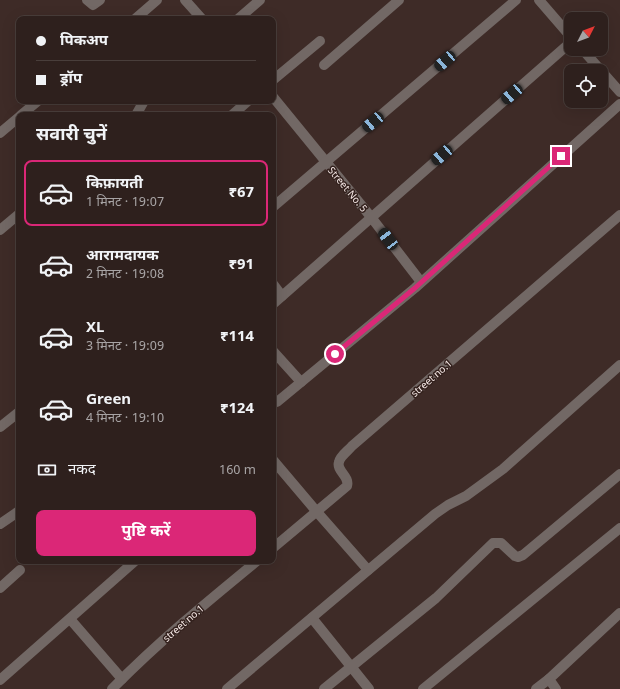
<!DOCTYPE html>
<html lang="hi">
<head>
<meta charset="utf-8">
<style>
	body { margin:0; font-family:Georgia,"Noto Sans Devanagari",serif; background:#362826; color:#f1f3f6; height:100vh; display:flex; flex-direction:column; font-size:15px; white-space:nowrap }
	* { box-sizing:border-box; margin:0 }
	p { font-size:13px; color:#a7a3a4 }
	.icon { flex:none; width:22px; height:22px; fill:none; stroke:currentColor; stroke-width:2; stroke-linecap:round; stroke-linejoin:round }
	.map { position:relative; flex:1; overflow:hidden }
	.sheet { position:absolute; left:16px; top:112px; width:260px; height:452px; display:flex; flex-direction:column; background:#2e201d; border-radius:8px; box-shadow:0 4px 16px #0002,0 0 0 1px #493e3b }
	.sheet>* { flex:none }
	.guide { position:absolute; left:16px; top:16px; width:260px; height:88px; border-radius:8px; box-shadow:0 4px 16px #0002,0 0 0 1px #493e3b; display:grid; align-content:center; height:88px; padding:0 20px; background:#2e201d }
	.needle { width:26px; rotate:48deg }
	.controls { position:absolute; left:564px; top:12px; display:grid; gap:8px }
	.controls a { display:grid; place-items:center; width:44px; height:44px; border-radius:8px; background:#2e201d; box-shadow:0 4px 16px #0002,0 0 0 1px #493e3b; font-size:20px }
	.end { position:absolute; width:18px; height:18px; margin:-9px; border:5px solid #db2777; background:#fff; box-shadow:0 0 0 2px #fff }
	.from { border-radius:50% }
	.car { position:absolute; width:12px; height:24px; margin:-12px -6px; border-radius:5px; box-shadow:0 0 3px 1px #0007; background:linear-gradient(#222 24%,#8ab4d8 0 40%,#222 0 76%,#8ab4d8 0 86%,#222 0) }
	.guide b { display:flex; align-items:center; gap:14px; height:38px; font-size:15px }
	.guide b+b { border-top:1px solid #493e3b }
	.guide i { width:10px; height:10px; background:#f1f3f6 }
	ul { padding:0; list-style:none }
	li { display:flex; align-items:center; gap:12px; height:66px; margin:0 8px 6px; padding:0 12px; border:2px solid transparent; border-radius:8px }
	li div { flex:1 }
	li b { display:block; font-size:15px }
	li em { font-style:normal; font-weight:700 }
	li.on { border-color:#db2777 }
	li>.icon { width:36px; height:36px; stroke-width:1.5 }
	h2 { padding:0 20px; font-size:18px; line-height:48px }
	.pay { display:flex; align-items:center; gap:10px; height:44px; padding:0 20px; font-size:15px }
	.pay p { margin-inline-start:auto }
	.action { display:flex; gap:8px; margin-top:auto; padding:8px 20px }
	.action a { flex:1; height:46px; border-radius:8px; background:#db2777; color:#fff; font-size:16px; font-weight:700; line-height:46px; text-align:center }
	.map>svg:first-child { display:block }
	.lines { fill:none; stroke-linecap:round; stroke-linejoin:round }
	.minor { stroke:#726865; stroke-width:10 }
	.route { stroke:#db2777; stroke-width:5 }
	.labels { text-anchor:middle; stroke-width:3; stroke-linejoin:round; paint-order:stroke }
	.street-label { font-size:10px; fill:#f8ebe9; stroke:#33211d }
</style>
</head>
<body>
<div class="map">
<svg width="620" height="689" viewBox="0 0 620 689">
	<rect width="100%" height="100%" fill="#3e2b27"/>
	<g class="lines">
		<g class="minor">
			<polyline points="87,0 93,5 100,0"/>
			<polyline points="185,0 202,19"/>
			<polyline points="539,0 571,37"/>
			<polyline points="135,19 157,0"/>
			<polyline points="238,19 260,0"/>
			<polyline points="582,49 620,92"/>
			<polyline points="324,65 399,0"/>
			<polyline points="273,80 320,41"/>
			<polyline points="273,97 371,217 421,282"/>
			<polyline points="21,115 38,101"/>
			<polyline points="136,115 144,101"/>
			<polyline points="232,115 248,101"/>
			<polyline points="0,133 19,117"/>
			<polyline points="273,207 516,0"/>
			<polyline points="0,230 19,214"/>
			<polyline points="273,284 282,296"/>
			<polyline points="273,304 571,42"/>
			<polyline points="273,351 301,382"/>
			<polyline points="277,402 415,288 620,104"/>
			<polyline points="0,427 19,412"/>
			<polyline points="273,460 317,512 368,570"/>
			<polyline points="0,524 19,511"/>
			<path d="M273,548L347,486C350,476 336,471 339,462C340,456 348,451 352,446L620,215"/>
			<polyline points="0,588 20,570"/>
			<polyline points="312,618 369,689"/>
			<polyline points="70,619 122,679"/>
			<polyline points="0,680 135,561"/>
			<path d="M112,689C157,643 207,602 257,561"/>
			<polyline points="227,689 435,514 448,505 466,496 503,469 620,365"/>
			<polyline points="324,689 436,598 493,543 501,543 515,556 518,557 523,555 620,474"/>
			<polyline points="423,689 620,528"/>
			<polyline points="536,689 549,679"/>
			<polyline points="556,689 549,679 620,613"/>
		</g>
	</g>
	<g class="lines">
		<polyline class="route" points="335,354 415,288 561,156"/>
	</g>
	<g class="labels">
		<g class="street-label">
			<text transform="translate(348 189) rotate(50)" y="4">Street No. 5</text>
			<text transform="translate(431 378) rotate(-41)" y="4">street no.1</text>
			<text transform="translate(183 623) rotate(-41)" y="4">street no.1</text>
		</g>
	</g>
</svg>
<div class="controls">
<a><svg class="needle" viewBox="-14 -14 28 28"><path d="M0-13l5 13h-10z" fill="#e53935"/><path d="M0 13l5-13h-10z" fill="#a7a3a4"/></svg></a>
<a><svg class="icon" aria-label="locate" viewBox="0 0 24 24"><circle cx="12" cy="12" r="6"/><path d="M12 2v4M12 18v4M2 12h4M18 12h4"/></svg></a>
</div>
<i class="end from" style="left:335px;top:354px"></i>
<i class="end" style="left:561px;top:156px"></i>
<i class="car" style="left:445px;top:61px;rotate:229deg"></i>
<i class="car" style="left:512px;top:94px;rotate:229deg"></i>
<i class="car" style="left:373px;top:122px;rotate:230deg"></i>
<i class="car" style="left:442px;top:155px;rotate:229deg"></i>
<i class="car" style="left:388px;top:239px;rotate:323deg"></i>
<div class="guide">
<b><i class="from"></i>पिकअप</b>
<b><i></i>ड्रॉप</b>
</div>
<section class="sheet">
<h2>सवारी चुनें</h2>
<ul>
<li class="on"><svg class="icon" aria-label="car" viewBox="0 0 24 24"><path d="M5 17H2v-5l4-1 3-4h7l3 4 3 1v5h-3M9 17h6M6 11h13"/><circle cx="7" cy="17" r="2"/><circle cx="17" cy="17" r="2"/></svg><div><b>किफ़ायती</b><p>1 मिनट · 19:07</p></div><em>₹67</em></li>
<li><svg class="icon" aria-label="car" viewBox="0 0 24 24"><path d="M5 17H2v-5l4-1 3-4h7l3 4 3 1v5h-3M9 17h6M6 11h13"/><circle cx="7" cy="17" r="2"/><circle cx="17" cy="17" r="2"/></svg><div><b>आरामदायक</b><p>2 मिनट · 19:08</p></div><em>₹91</em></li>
<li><svg class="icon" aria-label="car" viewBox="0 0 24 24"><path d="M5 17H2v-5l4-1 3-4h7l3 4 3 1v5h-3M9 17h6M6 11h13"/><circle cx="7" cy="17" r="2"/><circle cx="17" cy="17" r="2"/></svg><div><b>XL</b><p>3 मिनट · 19:09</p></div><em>₹114</em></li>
<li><svg class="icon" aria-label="car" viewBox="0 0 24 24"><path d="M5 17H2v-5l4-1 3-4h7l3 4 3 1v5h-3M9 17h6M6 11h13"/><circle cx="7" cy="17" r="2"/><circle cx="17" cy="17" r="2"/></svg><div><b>Green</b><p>4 मिनट · 19:10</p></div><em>₹124</em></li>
</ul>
<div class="pay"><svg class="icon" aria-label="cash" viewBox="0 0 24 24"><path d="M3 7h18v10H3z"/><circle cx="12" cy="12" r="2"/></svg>नकद<p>160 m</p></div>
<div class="action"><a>पुष्टि करें</a></div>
</section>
</div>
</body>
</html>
